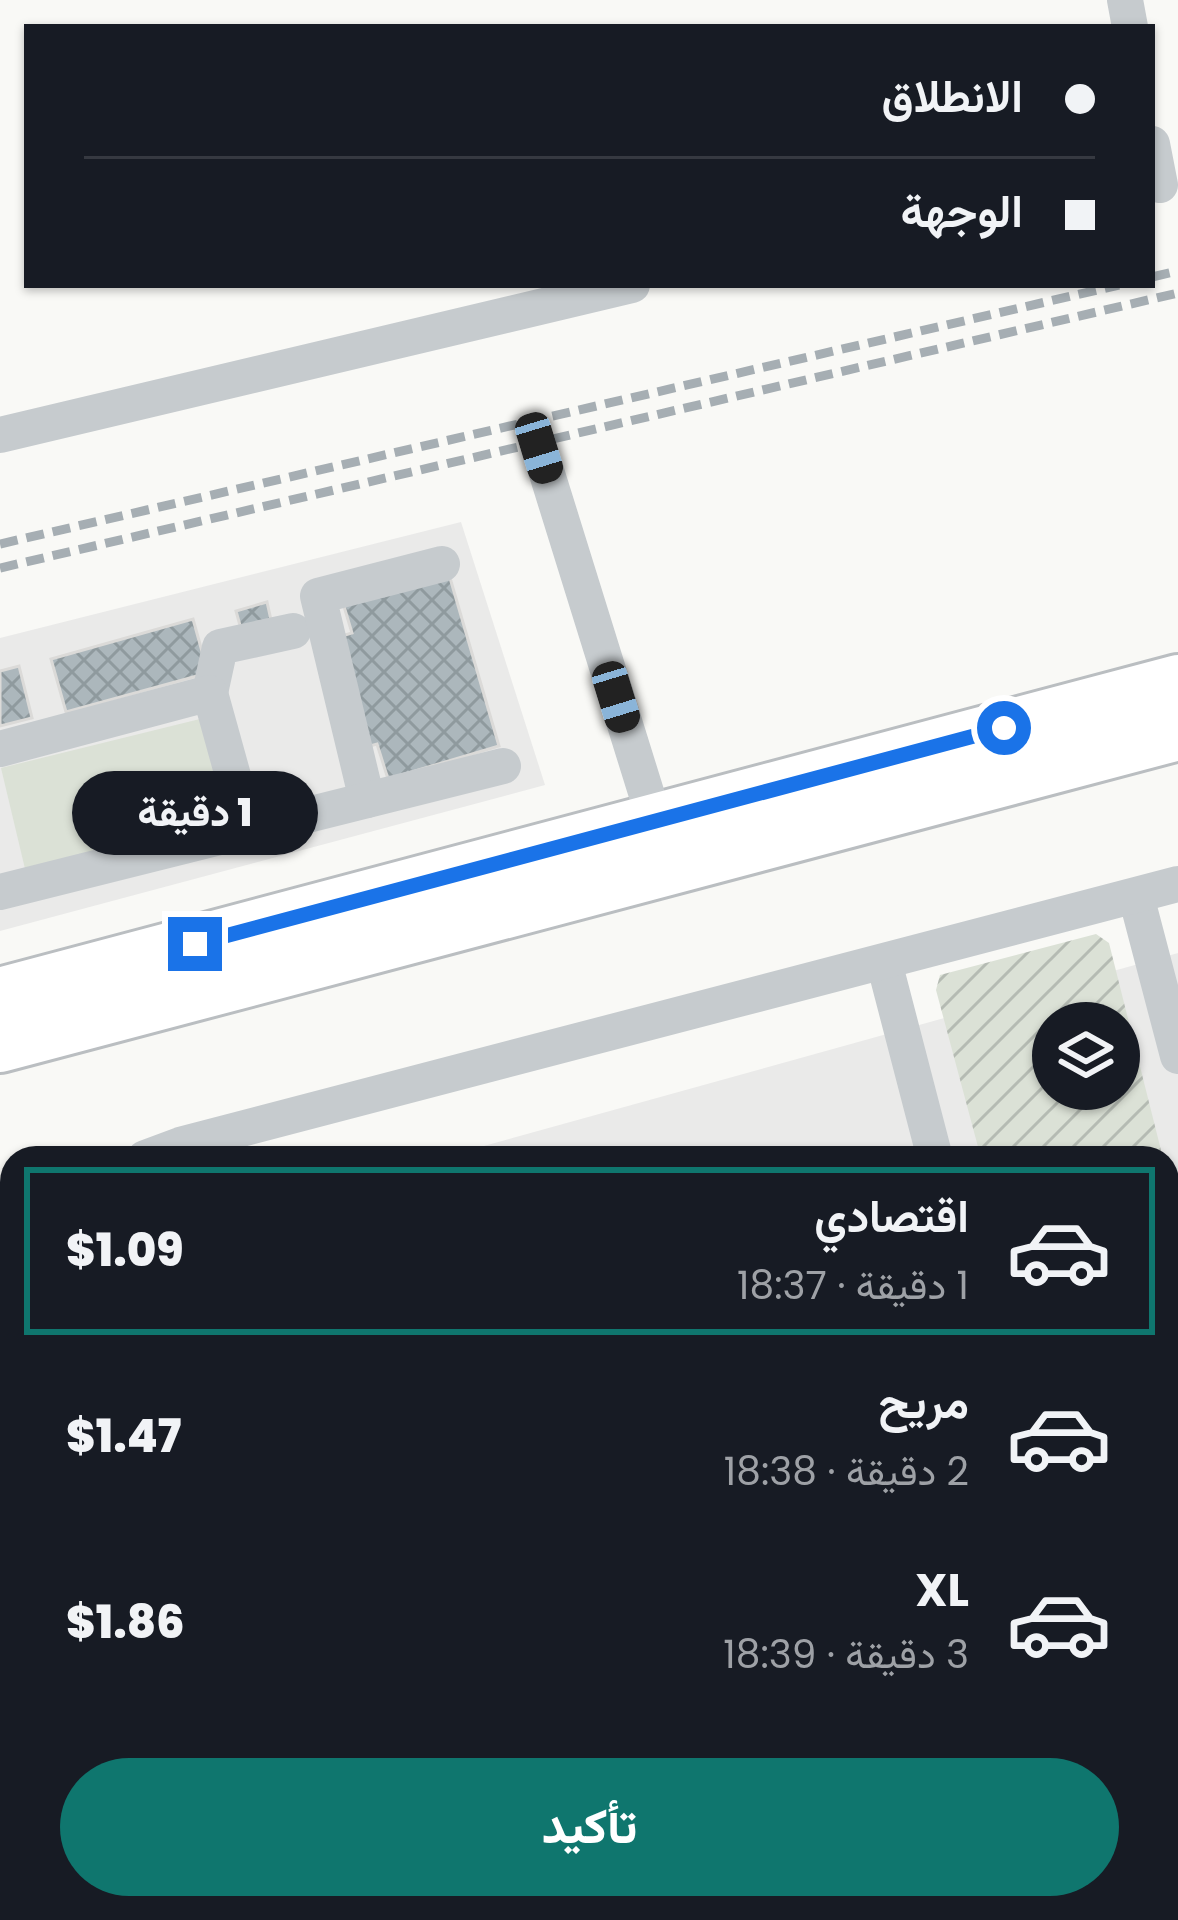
<!DOCTYPE html>
<html lang="ar">
<head>
<meta charset="utf-8">
<style>
	body { margin:0; font-family:Poppins,Vazirmatn,sans-serif; background:#20242c; color:#f1f3f6; direction:rtl; height:100vh; display:flex; flex-direction:column; font-size:45px; white-space:nowrap }
	* { box-sizing:border-box; margin:0 }
	p { font-size:39px; color:#9ea1a6 }
	.icon { flex:none; width:66px; height:66px; fill:none; stroke:currentColor; stroke-width:2; stroke-linecap:round; stroke-linejoin:round }
	.map { position:relative; flex:1; overflow:hidden; direction:ltr }
	.details { position:absolute; left:0px; top:1146px; width:1179px; height:774px; display:flex; flex-direction:column; background:#171b24; border-radius:36px 36px 0 0; box-shadow:0 3px 9px #0004; direction:rtl }
	.details>* { flex:none }
	.banner { position:absolute; left:24px; top:24px; width:1131px; height:264px; border-radius:0px; box-shadow:0 3px 9px #0004; direction:rtl; display:grid; align-content:center; height:264px; padding:0 60px; background:#171b24 }
	.controls { position:absolute; left:1032px; top:1002px; display:grid; gap:24px }
	.controls a { display:grid; place-items:center; width:108px; height:108px; border-radius:50%; background:#171b24; box-shadow:0 3px 9px #0004; font-size:60px }
	.end { position:absolute; width:54px; height:54px; margin:-27px; border:15px solid #1a73e8; background:#fff; box-shadow:0 0 0 6px #fff }
	.from { border-radius:50% }
	.bubble { position:absolute; height:84px; border-radius:42px; background:#171b24; box-shadow:0 3px 9px #0004; font-size:39px; font-weight:800; line-height:84px; text-align:center; direction:rtl }
	.car { position:absolute; width:36px; height:72px; margin:-36px -18px; border-radius:15px; box-shadow:0 0 9px 3px #0007; background:linear-gradient(#222 24%,#8ab4d8 0 40%,#222 0 76%,#8ab4d8 0 86%,#222 0) }
	.banner b { display:flex; align-items:center; gap:42px; height:114px; font-size:45px }
	.banner b+b { border-top:3px solid #363941 }
	.banner i { width:30px; height:30px; background:#f1f3f6 }
	ul { padding:21px 0 0; list-style:none }
	li { display:flex; align-items:center; gap:36px; height:168px; margin:0 24px 18px; padding:0 36px; border:6px solid transparent; border-radius:0px }
	li div { flex:1 }
	li b { display:block; font-size:45px }
	li em { font-style:normal; font-weight:800 }
	li.selected { border-color:#0f766e }
	li>.icon { width:108px; height:108px; stroke-width:1.5 }
	.action { display:flex; gap:24px; margin-top:auto; padding:24px 60px }
	.action a { flex:1; height:138px; border-radius:72px; background:#0f766e; color:#fff; font-size:48px; font-weight:800; line-height:138px; text-align:center }
	.map>svg:first-child { display:block }
	.built { fill:#eaeae9; fill-rule:evenodd }
	.park { fill:#dbe1d6 }
	.garden { fill:url(#garden-furrows); fill-rule:evenodd }
	.building { fill:url(#building-cross-hatch); stroke:#dbdad8; stroke-width:3 }
	.lines { fill:none; stroke-linecap:round; stroke-linejoin:round }
	.highway-casing { stroke:#babec1; stroke-width:60 }
	.minor { stroke:#c6cbce; stroke-width:36 }
	.highway { stroke:#fff; stroke-width:54 }
	.rail { stroke:#a6aeb3; stroke-width:9; stroke-dasharray:18 9; stroke-linecap:butt }
	.route { stroke:#1a73e8; stroke-width:15 }
</style>
</head>
<body>
<div class="map">
<svg width="1178" height="1920" viewBox="0 0 1178 1920">
	<defs>
		<pattern id="garden-furrows" width="10" height="10" patternUnits="userSpaceOnUse" patternTransform="scale(3)"><rect width="10" height="10" fill="#dbe1d6"/><path d="M-1 1l2-2M0 10L10 0M9 11l2-2" fill="none" stroke="#b5bbb3"/></pattern>
		<pattern id="building-cross-hatch" width="8" height="8" patternUnits="userSpaceOnUse" patternTransform="scale(3)"><rect width="8" height="8" fill="#acb7bc"/><path d="M0 0l8 8M0 8l8-8" fill="none" stroke="#8f9a9e"/></pattern>
	</defs>
	<rect width="100%" height="100%" fill="#f9f9f6"/>
	<g class="built">
		<polygon points="461,522 545,785 0,931 0,638"/>
		<path d="M1178,953V1920H0V1281L12,1277V1908H1167V1158H441ZM1053,1023H1119V1089H1053Z"/>
	</g>
	<polygon class="park" points="204,718 229,822 26,873 1,768"/>
	<g class="garden">
		<path d="M1096,934L1109,943L1163,1158H981L936,990L940,975ZM1053,1023H1119V1089H1053Z"/>
		<polygon points="1167,1172 1178,1215 1178,1701 1167,1703"/>
	</g>
	<g class="building">
		<polygon points="448,571 499,746 388,779 377,744 370,746 338,637 352,633 343,603"/>
		<polygon points="267,602 271,620 241,629 236,611"/>
		<polygon points="193,619 208,673 66,712 51,659"/>
		<polygon points="19,666 32,718 0,726 0,671"/>
		<polygon points="467,1908 636,1908 601,1920 471,1920"/>
	</g>
	<g class="lines">
		<g class="highway-casing">
			<g id="highway">
				<polyline points="0,995 1178,682"/>
				<polyline points="0,1045 1178,733"/>
			</g>
		</g>
		<g class="minor">
			<polyline points="1125,0 1130,27"/>
			<polyline points="1152,144 1160,185"/>
			<polyline points="0,435 632,285"/>
			<polyline points="539,448 655,821"/>
			<polyline points="210,693 220,647 293,631"/>
			<polyline points="0,749 210,693 248,830"/>
			<polyline points="367,800 318,596 442,564"/>
			<polyline points="0,892 503,766"/>
			<polyline points="1136,896 1178,1056"/>
			<polyline points="884,962 935,1158"/>
			<polyline points="145,1158 180,1145 1178,884"/>
			<polyline points="0,1214 12,1209"/>
			<polyline points="0,1613 12,1610"/>
			<polyline points="1167,1771 1178,1761"/>
			<polyline points="376,1908 380,1920"/>
			<polyline points="1122,1908 1124,1920"/>
			<polyline points="961,1920 1006,1908"/>
		</g>
		<use href="#highway" class="highway"/>
		<g class="rail">
			<polyline points="1152,277 1178,271"/>
			<polyline points="0,544 1119,285"/>
			<polyline points="0,568 1178,293"/>
		</g>
	</g>
	<g class="lines">
		<polyline class="route" points="195,944 1004,728"/>
	</g>
</svg>
<div class="controls">
<a><svg class="icon" aria-label="layers" viewBox="0 0 24 24"><path d="M12 4l9 5-9 5-9-5zM3 14l9 5 9-5"/></svg></a>
</div>
<i class="end from" style="left:1004px;top:728px"></i>
<i class="end" style="left:195px;top:944px"></i>
<div class="bubble" style="left:72px;top:771px;width:246px">1 دقيقة</div>
<i class="car" style="left:539px;top:448px;rotate:163deg"></i>
<i class="car" style="left:616px;top:697px;rotate:163deg"></i>
<div class="banner">
<b><i class="from"></i>الانطلاق</b>
<b><i></i>الوجهة</b>
</div>
<section class="details">
<ul>
<li class="selected"><svg class="icon" aria-label="car" viewBox="0 0 24 24"><path d="M5 17H2v-5l4-1 3-4h7l3 4 3 1v5h-3M9 17h6M6 11h13"/><circle cx="7" cy="17" r="2"/><circle cx="17" cy="17" r="2"/></svg><div><b>اقتصادي</b><p>1 دقيقة · 18:37</p></div><em>$1.09</em></li>
<li><svg class="icon" aria-label="car" viewBox="0 0 24 24"><path d="M5 17H2v-5l4-1 3-4h7l3 4 3 1v5h-3M9 17h6M6 11h13"/><circle cx="7" cy="17" r="2"/><circle cx="17" cy="17" r="2"/></svg><div><b>مريح</b><p>2 دقيقة · 18:38</p></div><em>$1.47</em></li>
<li><svg class="icon" aria-label="car" viewBox="0 0 24 24"><path d="M5 17H2v-5l4-1 3-4h7l3 4 3 1v5h-3M9 17h6M6 11h13"/><circle cx="7" cy="17" r="2"/><circle cx="17" cy="17" r="2"/></svg><div><b>XL</b><p>3 دقيقة · 18:39</p></div><em>$1.86</em></li>
</ul>
<div class="action"><a>تأكيد</a></div>
</section>
</div>
</body>
</html>
